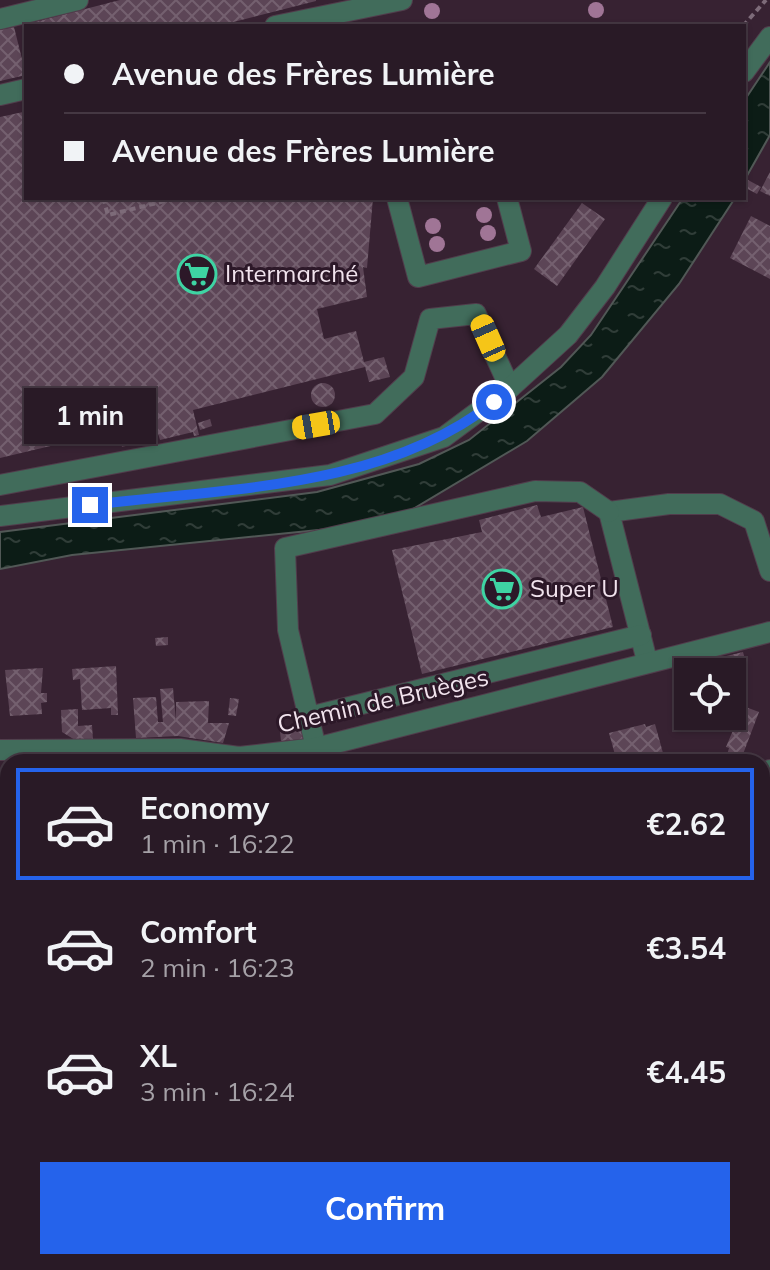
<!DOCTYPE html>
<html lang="en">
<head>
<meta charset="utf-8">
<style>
	body { margin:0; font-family:Mulish,sans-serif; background:#31232e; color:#f1f3f6; height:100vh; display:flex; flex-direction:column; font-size:30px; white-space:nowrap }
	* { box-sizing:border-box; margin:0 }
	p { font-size:26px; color:#a5a1a7 }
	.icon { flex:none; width:44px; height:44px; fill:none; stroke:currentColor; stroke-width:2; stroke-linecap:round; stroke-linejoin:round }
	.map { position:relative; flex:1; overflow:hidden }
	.drawer { position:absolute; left:0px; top:754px; width:770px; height:516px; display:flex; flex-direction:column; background:#291a26; border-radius:24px 24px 0 0; box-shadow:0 2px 6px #0004,0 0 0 2px #453843 }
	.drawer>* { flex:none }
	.guide { position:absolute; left:24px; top:24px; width:722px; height:176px; border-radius:0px; box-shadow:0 2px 6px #0004,0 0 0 2px #453843; display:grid; align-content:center; height:176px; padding:0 40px; background:#291a26 }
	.tools { position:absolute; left:674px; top:658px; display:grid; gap:16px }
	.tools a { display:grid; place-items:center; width:72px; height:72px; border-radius:0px; background:#291a26; box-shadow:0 2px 6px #0004,0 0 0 2px #453843; font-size:40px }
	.end { position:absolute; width:36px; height:36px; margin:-18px; border:10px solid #2563eb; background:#fff; box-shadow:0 0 0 4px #fff }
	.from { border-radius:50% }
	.bubble { position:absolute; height:56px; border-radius:0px; background:#291a26; box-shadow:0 2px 6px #0004,0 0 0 2px #453843; font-size:26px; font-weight:700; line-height:56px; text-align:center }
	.car { position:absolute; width:24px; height:48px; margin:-24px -12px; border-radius:10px; box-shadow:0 0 6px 2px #0007; background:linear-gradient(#f5c518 24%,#345 0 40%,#f5c518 0 76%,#345 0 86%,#f5c518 0) }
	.guide b { display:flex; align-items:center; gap:28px; height:76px; font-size:30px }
	.guide b+b { border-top:2px solid #453843 }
	.guide i { width:20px; height:20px; background:#f1f3f6 }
	ul { padding:14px 0 0; list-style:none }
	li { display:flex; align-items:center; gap:24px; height:112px; margin:0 16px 12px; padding:0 24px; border:4px solid transparent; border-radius:0px }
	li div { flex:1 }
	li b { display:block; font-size:30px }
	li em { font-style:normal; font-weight:700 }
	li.on { border-color:#2563eb }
	li>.icon { width:72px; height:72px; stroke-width:1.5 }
	.primary-button { display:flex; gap:16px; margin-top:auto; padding:16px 40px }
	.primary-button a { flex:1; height:92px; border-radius:0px; background:#2563eb; color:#fff; font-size:32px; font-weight:700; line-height:92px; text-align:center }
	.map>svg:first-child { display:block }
	.water { fill:url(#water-ripples); stroke:#515856; stroke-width:2 }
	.building { fill:url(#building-cross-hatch) }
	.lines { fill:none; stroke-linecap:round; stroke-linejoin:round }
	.minor-casing { stroke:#513d4c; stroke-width:22 }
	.path { stroke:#7d6b79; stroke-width:4; stroke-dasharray:6 4; stroke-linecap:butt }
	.minor { stroke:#416c5b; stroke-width:20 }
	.tree { fill:#a07596 }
	.route { stroke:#2563eb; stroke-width:10 }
	.labels { text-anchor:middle; stroke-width:6; stroke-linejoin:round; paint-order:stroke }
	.poi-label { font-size:24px; fill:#f1e3ed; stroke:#2c1828; text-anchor:start }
	.street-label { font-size:24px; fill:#f1e3ed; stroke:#2c1828 }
</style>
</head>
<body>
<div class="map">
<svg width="770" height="1270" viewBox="0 0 770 1270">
	<defs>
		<pattern id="water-ripples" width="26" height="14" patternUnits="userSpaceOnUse" patternTransform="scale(2)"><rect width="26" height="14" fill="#0c1c16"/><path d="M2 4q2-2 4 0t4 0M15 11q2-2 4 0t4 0" fill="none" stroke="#303d38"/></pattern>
		<pattern id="building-cross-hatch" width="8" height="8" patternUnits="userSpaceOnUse" patternTransform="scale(2)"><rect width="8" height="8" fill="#5c4556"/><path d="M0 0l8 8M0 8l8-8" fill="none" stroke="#74606f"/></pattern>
	</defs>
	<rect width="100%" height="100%" fill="#372232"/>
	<g class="water">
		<polygon points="770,62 770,135 744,181 744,101"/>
		<polygon points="683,198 735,198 679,284 602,377 527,441 408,512 348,527 72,555 0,569 0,532 317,492 419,464 469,440 561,367 591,335"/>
	</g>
	<g class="building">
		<polygon points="120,0 316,0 316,1 218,26 36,26 35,22"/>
		<polygon points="14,27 26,75 0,81 0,30"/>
		<polygon points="23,112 26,198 373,198 367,268 363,267 367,297 317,309 324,339 356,331 364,362 384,357 390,377 369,382 365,367 193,410 199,435 194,436 193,432 160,440 154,420 139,424 144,441 122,447 118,430 0,458 0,117"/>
		<polygon points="770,172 770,196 760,191"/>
		<polygon points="748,180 761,187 757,194 744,187"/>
		<polygon points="582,203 605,219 557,286 534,269"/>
		<polygon points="751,216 770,226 770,279 730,258"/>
		<circle cx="323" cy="395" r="12"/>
		<polygon points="210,419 212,426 200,430 198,423"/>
		<polygon points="537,505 541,517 583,507 613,627 422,674 392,550 482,532 479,520"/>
		<polygon points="168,637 168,645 156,646 155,638"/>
		<polygon points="743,652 746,663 717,670 714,659"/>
		<polygon points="116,666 118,715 111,715 111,708 82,710 80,679 73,680 72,669"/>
		<polygon points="43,668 41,693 47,693 47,702 41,703 42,714 10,716 5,670"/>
		<polygon points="173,688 176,721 176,702 209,701 208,723 229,723 223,743 178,736 136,738 133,698 156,697 158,722 163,722 160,689"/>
		<polygon points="230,698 239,699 236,716 228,715"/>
		<polygon points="743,706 759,712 740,762 725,762 729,748 726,747"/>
		<polygon points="78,709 78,726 92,725 93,740 75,740 62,732 61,710"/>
		<polygon points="645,724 646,727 655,724 663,753 617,762 609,733"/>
		<polygon points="304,730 305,739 281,741 280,732"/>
		<polygon points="762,870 770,873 770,940 762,937"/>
		<polygon points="0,1075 8,1099 3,1102 8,1124 0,1126"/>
		<polygon points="770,1085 770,1128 762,1129 762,1086"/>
		<polygon points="8,1137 8,1183 4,1184 0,1140"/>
		<polygon points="8,1210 8,1242 0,1237 0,1212"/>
		<polygon points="762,1241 770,1244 769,1270 720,1270 723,1262 762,1262"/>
		<polygon points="293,1262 324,1262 328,1266 324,1270 285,1270"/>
		<polygon points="420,1262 468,1262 472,1270 429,1270"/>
		<polygon points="670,1262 676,1262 696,1270 667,1270"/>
	</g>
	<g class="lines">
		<g class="minor-casing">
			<g id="minor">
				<polyline points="0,19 78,0"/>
				<polyline points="275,26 402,0"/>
				<polyline points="744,72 770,37"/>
				<polyline points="0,95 26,89"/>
				<polyline points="397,198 418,277 521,251 507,198"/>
				<polyline points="0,485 375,414 414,377 430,319 476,314 510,388"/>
				<polyline points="0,516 330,475 444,437 510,388 568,335 605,287 662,198"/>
				<polyline points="647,661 609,512 669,504 720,504 754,521 770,571"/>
				<polyline points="309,717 641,635"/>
				<polyline points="316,748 288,630 285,548 535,491 580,492 609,512"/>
				<polyline points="0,750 180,749 239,757 316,748 770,632"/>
				<polyline points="762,792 770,770"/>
				<polyline points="762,950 770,953"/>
				<polyline points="762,1141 770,1140"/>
				<polyline points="762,1176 770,1178"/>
				<polyline points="45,1262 50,1270"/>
				<polyline points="552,1262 560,1270"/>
				<polyline points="0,1265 18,1262"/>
				<polyline points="519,1270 524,1262"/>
			</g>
		</g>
		<g class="path">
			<polyline points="743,26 766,0"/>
			<polyline points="103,198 108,215 177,198"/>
		</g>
		<use href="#minor" class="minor"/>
	</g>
	<g class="tree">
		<circle cx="596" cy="10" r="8"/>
		<circle cx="432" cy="11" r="8"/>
		<circle cx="484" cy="215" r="8"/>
		<circle cx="433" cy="226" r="8"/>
		<circle cx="488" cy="233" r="8"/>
		<circle cx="437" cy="244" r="8"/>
	</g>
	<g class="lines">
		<path class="route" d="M90,505C225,488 382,490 494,402"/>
	</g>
	<defs>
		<g id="supermarket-ring" transform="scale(2)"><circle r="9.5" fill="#2c1828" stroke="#3ed4a3" stroke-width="1.5"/><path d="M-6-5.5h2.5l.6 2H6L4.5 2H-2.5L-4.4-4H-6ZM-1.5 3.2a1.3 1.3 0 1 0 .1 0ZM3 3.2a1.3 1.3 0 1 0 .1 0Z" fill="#3ed4a3"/></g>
	</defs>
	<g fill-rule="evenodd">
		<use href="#supermarket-ring" x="197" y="274"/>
		<use href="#supermarket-ring" x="502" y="589"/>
	</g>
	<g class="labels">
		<g class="poi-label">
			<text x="225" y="282">Intermarché</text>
			<text x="530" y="597">Super U</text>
		</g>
		<g class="street-label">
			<text transform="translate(383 701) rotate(-13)" y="8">Chemin de Bruèges</text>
		</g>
	</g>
</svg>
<div class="tools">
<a><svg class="icon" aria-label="locate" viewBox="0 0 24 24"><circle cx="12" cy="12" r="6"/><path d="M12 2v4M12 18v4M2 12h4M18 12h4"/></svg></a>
</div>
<i class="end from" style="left:494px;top:402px"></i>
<i class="end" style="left:90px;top:505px"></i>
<div class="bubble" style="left:24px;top:388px;width:132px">1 min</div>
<i class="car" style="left:488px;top:338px;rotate:336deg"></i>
<i class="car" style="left:316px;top:425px;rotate:260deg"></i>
<div class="guide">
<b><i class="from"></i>Avenue des Frères Lumière</b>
<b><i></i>Avenue des Frères Lumière</b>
</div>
<section class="drawer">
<ul>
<li class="on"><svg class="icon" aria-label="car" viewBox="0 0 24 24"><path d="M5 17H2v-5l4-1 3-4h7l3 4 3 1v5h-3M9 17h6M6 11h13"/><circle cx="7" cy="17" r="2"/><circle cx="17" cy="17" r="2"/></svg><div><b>Economy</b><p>1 min · 16:22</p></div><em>€2.62</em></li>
<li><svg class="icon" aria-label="car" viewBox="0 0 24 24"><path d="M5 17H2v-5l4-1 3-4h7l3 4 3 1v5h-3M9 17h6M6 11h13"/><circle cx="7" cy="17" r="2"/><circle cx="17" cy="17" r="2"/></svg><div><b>Comfort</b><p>2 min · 16:23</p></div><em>€3.54</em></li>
<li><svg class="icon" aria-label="car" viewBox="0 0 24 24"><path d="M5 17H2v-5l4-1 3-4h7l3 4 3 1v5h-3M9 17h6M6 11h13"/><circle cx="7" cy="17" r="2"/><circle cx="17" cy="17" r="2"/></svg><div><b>XL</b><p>3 min · 16:24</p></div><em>€4.45</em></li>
</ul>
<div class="primary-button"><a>Confirm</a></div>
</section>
</div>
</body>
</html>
